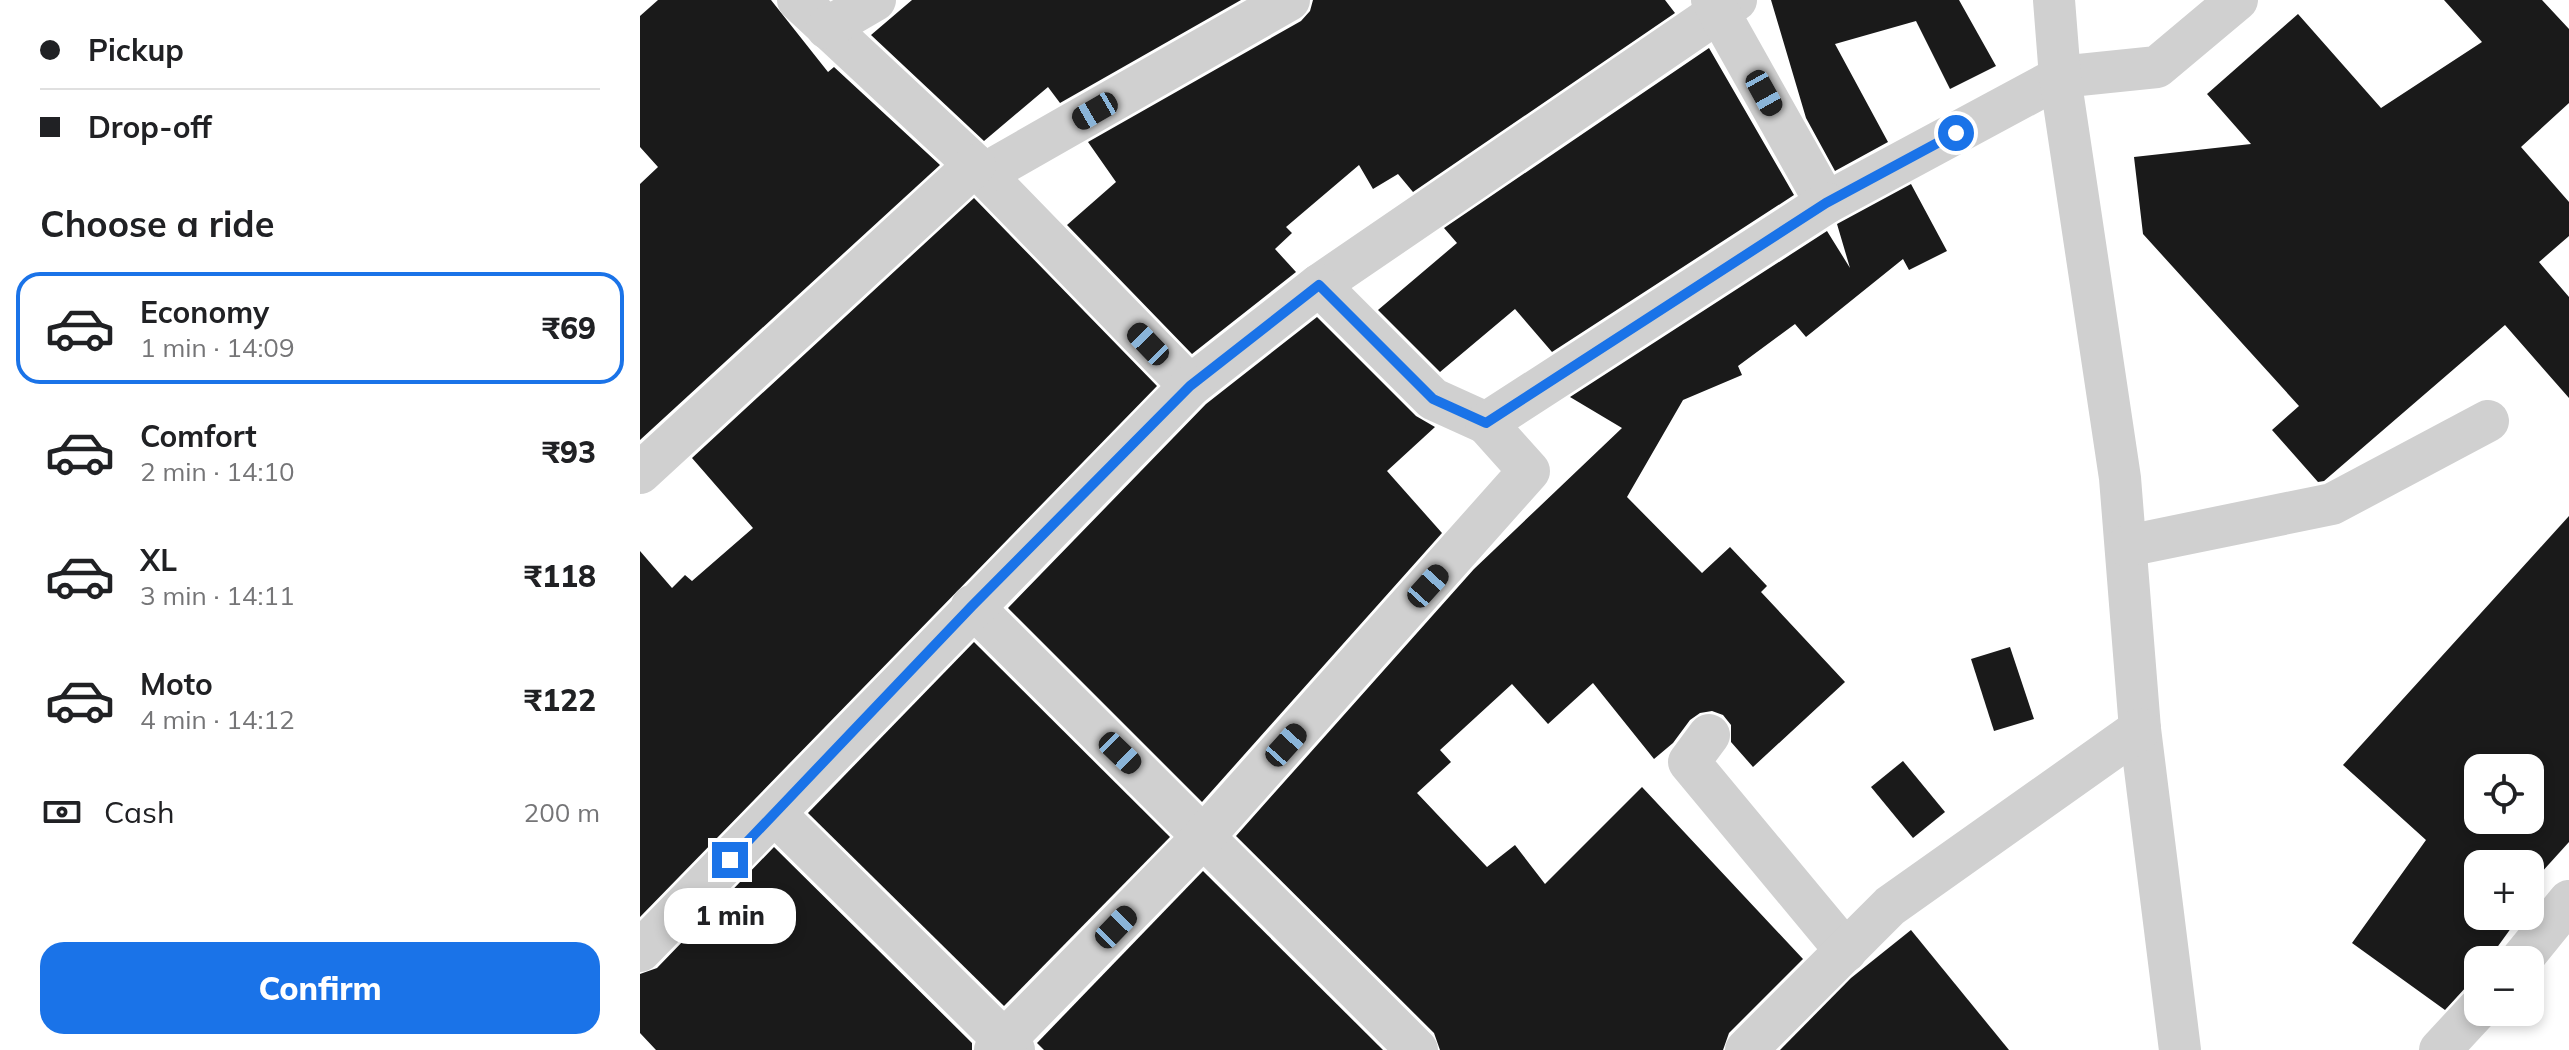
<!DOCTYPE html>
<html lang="en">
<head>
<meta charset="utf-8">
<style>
	body { margin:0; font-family:Mulish,sans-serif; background:#f2f2f2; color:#202124; height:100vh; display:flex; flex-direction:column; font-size:30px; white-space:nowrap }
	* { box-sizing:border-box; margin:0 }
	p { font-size:26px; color:#757577 }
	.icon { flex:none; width:44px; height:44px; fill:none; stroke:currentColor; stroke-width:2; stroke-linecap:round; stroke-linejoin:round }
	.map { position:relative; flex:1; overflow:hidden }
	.panel { display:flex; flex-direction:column; background:#fff; width:640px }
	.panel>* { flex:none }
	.guide { display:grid; align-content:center; height:176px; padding:0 40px; background:#fff }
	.buttons { position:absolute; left:1824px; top:754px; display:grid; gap:16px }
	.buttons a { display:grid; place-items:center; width:80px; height:80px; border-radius:16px; background:#fff; box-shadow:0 4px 12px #0003; font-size:40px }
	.end { position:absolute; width:36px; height:36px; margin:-18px; border:10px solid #1a73e8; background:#fff; box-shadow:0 0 0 4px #fff }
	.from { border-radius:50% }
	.bubble { position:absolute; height:56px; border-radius:24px; background:#fff; box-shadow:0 4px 12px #0003; font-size:26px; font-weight:800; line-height:56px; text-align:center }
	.car { position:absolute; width:24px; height:48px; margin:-24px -12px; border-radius:10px; box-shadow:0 0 6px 2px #0007; background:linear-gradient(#222 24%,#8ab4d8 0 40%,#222 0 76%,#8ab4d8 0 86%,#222 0) }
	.guide b { display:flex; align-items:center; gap:28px; height:76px; font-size:30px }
	.guide b+b { border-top:2px solid #e0e0e0 }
	.guide i { width:20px; height:20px; background:#202124 }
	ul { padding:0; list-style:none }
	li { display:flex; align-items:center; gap:24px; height:112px; margin:0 16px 12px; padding:0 24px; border:4px solid transparent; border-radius:24px }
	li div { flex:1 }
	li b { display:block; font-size:30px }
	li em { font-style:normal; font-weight:800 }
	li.selected { border-color:#1a73e8 }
	li>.icon { width:72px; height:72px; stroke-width:1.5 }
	h2 { padding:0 40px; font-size:36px; line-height:96px }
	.pay { display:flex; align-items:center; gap:20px; height:88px; padding:0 40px; font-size:30px }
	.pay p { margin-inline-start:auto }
	.primary-button { display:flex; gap:16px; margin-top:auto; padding:16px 40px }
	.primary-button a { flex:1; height:92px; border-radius:24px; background:#1a73e8; color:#fff; font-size:32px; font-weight:800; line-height:92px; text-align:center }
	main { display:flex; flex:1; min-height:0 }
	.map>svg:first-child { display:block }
	.building { fill:#1a1a1a; fill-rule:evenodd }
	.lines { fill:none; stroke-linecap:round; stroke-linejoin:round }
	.street { stroke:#d0d0d0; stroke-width:42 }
	.route { stroke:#1a73e8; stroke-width:10 }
</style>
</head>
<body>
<main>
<section class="panel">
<div class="guide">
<b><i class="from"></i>Pickup</b>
<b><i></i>Drop-off</b>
</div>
<h2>Choose a ride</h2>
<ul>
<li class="selected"><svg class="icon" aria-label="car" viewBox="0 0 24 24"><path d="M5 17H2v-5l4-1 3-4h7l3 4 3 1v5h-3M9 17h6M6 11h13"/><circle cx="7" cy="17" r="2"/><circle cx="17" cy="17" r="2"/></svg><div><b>Economy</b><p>1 min · 14:09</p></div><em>₹69</em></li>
<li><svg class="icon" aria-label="car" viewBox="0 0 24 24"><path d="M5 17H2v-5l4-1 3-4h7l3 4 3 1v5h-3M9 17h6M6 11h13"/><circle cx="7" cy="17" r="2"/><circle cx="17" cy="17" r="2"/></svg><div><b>Comfort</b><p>2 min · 14:10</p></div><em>₹93</em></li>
<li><svg class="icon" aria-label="car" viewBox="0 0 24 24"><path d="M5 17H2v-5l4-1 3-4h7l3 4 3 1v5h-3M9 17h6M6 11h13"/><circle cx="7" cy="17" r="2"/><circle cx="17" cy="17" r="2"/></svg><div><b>XL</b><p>3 min · 14:11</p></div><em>₹118</em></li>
<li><svg class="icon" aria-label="car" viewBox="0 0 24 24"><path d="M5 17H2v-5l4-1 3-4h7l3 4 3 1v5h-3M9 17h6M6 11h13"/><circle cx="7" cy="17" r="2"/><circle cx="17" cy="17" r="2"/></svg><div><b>Moto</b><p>4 min · 14:12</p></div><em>₹122</em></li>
</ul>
<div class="pay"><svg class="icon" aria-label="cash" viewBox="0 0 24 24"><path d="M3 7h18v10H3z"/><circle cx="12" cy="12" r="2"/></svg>Cash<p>200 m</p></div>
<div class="primary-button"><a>Confirm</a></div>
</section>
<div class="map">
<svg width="1929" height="1050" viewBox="0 0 1929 1050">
	<rect width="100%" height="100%" fill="#fff"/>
	<g class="building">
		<polygon points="18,0 131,0 188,72 194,67 300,165 0,440 0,184 18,167 0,147 0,16"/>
		<polygon points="272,0 601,0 420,103 408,87 344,141 231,35"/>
		<polygon points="673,0 1025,0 1035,13 773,192 758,174 733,189 719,165 646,227 652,233 635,249 656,272 552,354 427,225 476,182 448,142 661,21 670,11"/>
		<polygon points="1131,0 1319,0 1356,66 1310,89 1276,21 1195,44 1248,142 1195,171 1166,118"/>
		<polygon points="1804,0 1902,0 1929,29 1929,103 1881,147 1929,202 1929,236 1899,262 1929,297 1929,398 1865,325 1684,481 1678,482 1632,430 1659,406 1503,234 1494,157 1611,144 1567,94 1658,14 1741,108 1842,42"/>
		<polygon points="1069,48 1154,195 912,352 875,309 800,372 738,310 817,243 804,228"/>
		<polygon points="1271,184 1307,251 1269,270 1263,259 1166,337 1155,324 1098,366 1102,375 1043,400 987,497 1062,573 1090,547 1127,586 1121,592 1205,682 1113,767 1091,742 1091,725 1083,715 1072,711 1060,713 1050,720 1033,743 1014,759 953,683 908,724 872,684 800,750 811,762 777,793 847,867 875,845 905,884 1002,787 1163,959 1089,1033 1083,1050 800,1050 794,1033 596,836 834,569 982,428 930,397 1187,231 1210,268 1197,224"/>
		<polygon points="334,198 517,386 0,917 0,551 32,588 45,575 52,581 113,528 52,458"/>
		<polygon points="677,317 776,416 795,427 747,471 802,533 562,802 368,608 566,404"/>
		<path d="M1929,516V842L1890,885V864H1838V916H1863L1874,924L1848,960H1838V974L1805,1010L1712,943L1786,840L1703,765ZM1838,768H1890V820H1838Z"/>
		<polygon points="334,642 530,837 364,1006 168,813"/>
		<polygon points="1370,647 1394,719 1354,731 1331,659"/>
		<polygon points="1263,761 1305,812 1273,838 1231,787"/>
		<polygon points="134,847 332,1043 332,1050 16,1050 0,1033 0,974 17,968"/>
		<polygon points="563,871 743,1050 404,1050 397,1043"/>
		<polygon points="1271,930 1369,1050 1140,1050 1211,978"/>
	</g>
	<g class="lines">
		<g class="street">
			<polyline points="158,0 335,165 550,386 679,285 1096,0"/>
			<polyline points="1072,0 1186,203 1420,77 1517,67 1597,0"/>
			<polyline points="1414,0 1420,77 1480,478 1500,729 1540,1050"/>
			<polyline points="187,28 235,0"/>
			<polyline points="344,174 649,0"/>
			<polyline points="679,285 793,399 846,423"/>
			<polyline points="0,473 335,165"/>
			<polyline points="1487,546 1692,504 1848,421"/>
			<polyline points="332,606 777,1050"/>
			<polyline points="1069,735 1049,762 1206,951"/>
			<polyline points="136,815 374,1050"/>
			<polyline points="0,951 550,386"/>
			<polyline points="1881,960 1929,901"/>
			<polyline points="355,1050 564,836 889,471 846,423 1186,203"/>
			<polyline points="1106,1050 1250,906 1500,729"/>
			<polyline points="1800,1050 1838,1009"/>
		</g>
	</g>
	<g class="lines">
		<polyline class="route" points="90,860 332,606 550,386 679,285 793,399 846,423 1186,203 1316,133"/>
	</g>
</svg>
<div class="buttons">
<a><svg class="icon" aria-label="locate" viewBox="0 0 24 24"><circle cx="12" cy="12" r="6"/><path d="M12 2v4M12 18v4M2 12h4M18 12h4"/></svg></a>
<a>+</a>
<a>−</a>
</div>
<i class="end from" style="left:1316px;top:133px"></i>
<i class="end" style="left:90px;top:860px"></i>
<div class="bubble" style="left:24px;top:888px;width:132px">1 min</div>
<i class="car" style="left:1124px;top:93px;rotate:151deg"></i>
<i class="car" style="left:455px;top:111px;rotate:240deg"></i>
<i class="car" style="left:508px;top:344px;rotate:316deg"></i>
<i class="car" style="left:788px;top:586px;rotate:42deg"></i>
<i class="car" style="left:646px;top:745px;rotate:42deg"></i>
<i class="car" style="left:480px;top:753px;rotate:134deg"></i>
<i class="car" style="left:476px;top:927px;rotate:44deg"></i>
</div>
</main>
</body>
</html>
